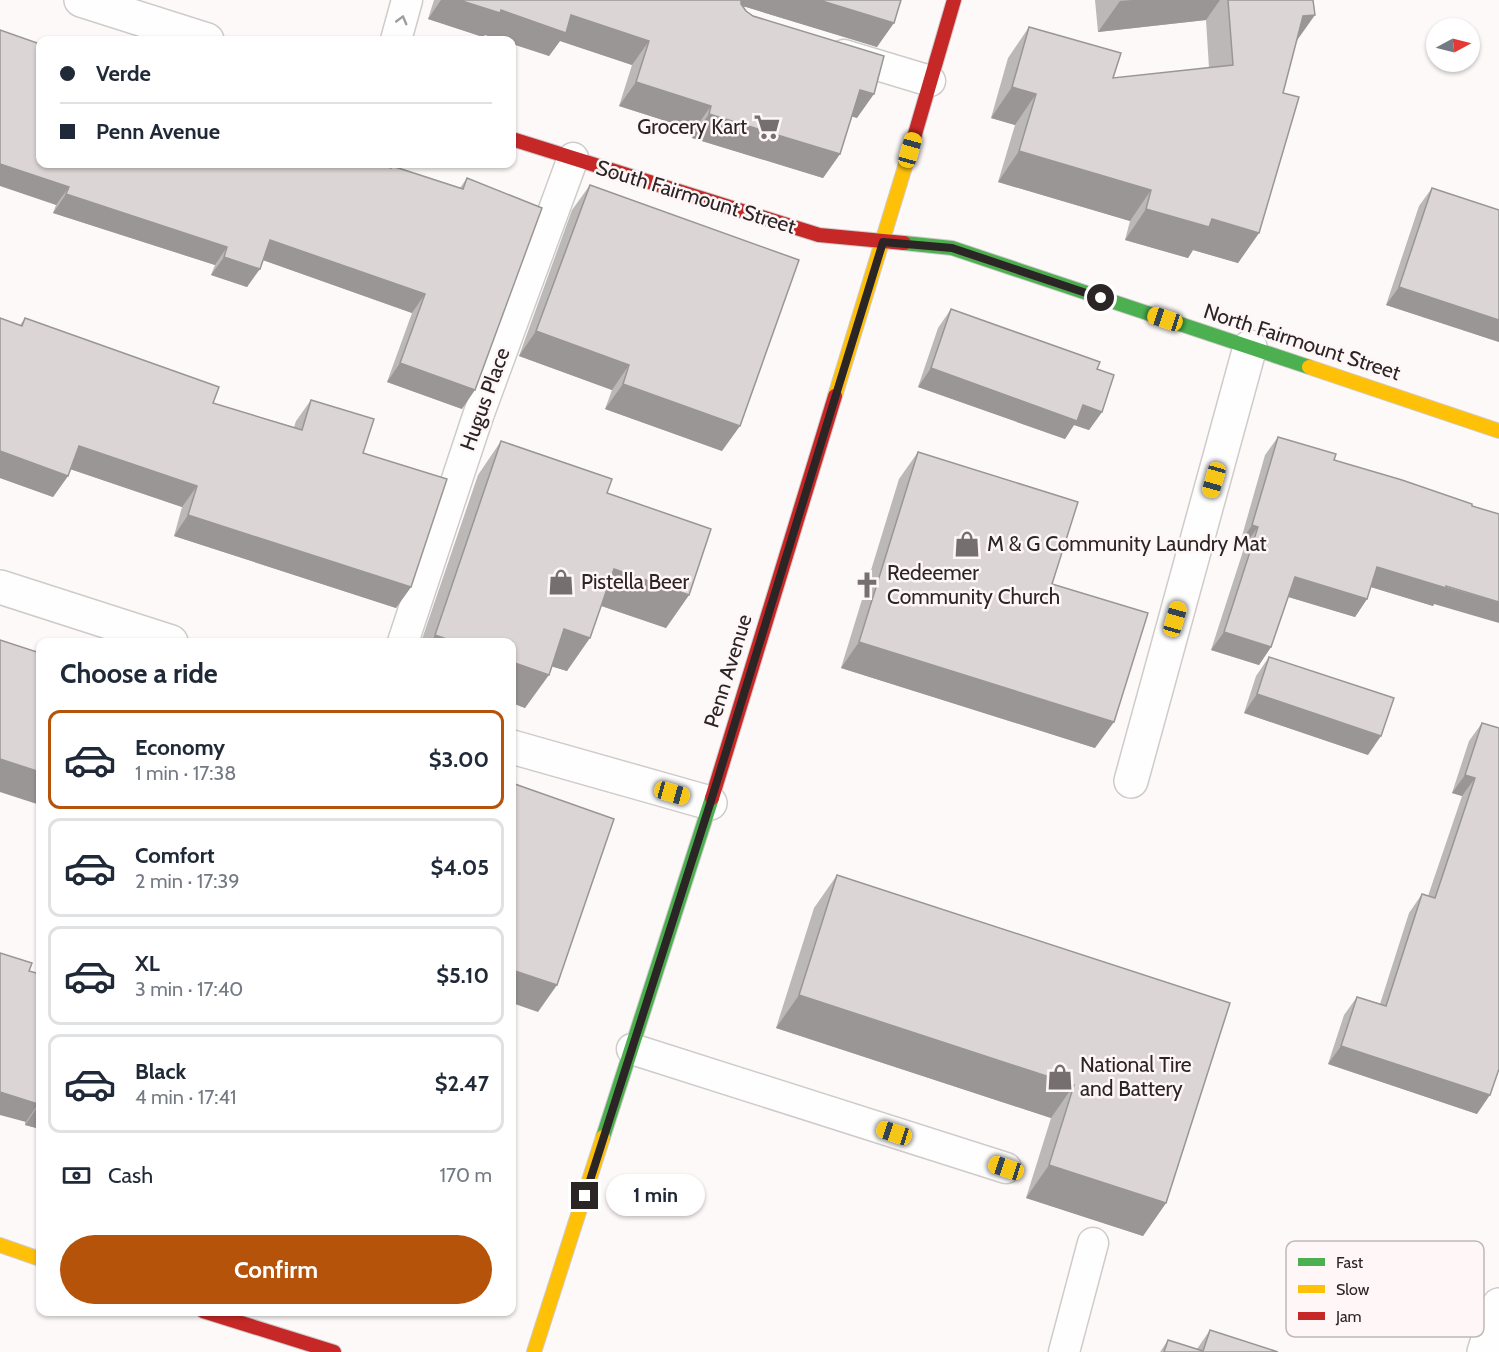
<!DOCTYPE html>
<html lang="en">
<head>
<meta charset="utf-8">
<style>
	body { margin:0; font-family:Cabin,sans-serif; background:#f6f6f7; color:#1f2937; height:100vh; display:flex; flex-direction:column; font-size:22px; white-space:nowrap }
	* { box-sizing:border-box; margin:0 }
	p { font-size:20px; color:#747a83 }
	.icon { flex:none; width:33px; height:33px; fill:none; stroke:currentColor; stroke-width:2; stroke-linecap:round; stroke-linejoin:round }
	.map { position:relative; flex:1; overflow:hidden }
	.drawer { position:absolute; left:36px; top:638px; width:480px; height:678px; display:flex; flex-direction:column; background:#fff; border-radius:12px; box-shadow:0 2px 4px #0004 }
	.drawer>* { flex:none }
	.banner { position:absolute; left:36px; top:36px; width:480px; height:132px; border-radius:12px; box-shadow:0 2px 4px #0004; display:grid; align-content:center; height:132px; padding:0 24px; background:#fff }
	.needle { width:39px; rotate:83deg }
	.buttons { position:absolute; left:1426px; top:18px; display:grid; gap:12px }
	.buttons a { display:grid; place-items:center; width:54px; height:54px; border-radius:50%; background:#fff; box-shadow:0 2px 4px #0004; font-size:30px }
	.end { position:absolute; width:27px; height:27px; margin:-14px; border:8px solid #2c2525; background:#fff; box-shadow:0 0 0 3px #fff }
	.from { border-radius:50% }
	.bubble { position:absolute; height:42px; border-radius:21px; background:#fff; box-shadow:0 2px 4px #0004; font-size:20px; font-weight:800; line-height:42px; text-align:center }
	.car { position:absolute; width:18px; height:36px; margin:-18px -9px; border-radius:8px; box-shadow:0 0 4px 2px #0007; background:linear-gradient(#f5c518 24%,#345 0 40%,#f5c518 0 76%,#345 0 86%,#f5c518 0) }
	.banner b { display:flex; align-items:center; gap:21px; height:57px; font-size:22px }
	.banner b+b { border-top:2px solid #e0e1e3 }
	.banner i { width:15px; height:15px; background:#1f2937 }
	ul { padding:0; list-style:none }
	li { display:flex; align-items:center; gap:18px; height:99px; margin:0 12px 9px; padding:0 12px; border:3px solid #e0e1e3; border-radius:12px }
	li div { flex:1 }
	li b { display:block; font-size:22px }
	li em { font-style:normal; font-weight:800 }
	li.active { border-color:#b45309 }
	li>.icon { width:54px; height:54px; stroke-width:1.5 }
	h2 { padding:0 24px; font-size:27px; line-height:72px }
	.pay { display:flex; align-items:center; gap:15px; height:66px; padding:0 24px; font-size:22px }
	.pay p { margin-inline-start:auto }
	.primary-button { display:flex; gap:12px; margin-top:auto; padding:12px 24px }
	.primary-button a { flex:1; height:69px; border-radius:36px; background:#b45309; color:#fff; font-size:24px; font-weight:800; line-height:69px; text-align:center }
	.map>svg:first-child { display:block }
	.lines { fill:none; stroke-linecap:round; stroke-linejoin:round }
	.lane-casing { stroke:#d0cbcb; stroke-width:33 }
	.street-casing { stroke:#d0cbcb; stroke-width:36 }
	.fast-casing { stroke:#d0cbcb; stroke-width:16 }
	.slow-casing { stroke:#d0cbcb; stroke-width:16 }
	.jam-casing { stroke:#d0cbcb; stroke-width:16 }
	.lane { stroke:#fffefe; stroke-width:30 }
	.street { stroke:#fffefe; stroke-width:33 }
	.fast { stroke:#4caf50; stroke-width:14 }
	.slow { stroke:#ffc107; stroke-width:14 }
	.jam { stroke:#c62828; stroke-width:14 }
	.wall { fill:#bcb8b7 }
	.shaded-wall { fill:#999695 }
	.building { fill:#dbd6d5; stroke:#999695; stroke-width:1.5 }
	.oneway { stroke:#a09c9c }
	.route { stroke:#2c2525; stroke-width:8 }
	.labels { text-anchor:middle; stroke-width:5; stroke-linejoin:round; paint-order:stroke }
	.poi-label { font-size:21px; fill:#2c2525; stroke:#fff7f7; text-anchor:start }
	.street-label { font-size:21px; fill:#2c2525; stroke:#fff7f7 }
	.key { fill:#fff7f7; stroke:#c0b8b8; stroke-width:1.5 }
	.key-label { font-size:16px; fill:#2c2525 }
</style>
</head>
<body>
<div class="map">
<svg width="1499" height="1352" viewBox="0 0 1499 1352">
	<rect width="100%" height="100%" fill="#fdf9f9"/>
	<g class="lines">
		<g class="lane-casing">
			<g id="lane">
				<polyline points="396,40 407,0"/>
				<polyline points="844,55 930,81"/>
				<polyline points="403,642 478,416 573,158"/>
				<polyline points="632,1049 1006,1168"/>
				<polyline points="1064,1352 1093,1243"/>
			</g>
		</g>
		<g class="street-casing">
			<g id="street">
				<polyline points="81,0 207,40"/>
				<polyline points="0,587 171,642"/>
				<polyline points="512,747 710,803"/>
				<polyline points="1131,781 1250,347"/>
				<polyline points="1484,1352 1499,1305"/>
			</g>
		</g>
		<g class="fast-casing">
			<g id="fast">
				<polyline points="904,243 952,248 1309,367"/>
				<polyline points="603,1137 712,798"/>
			</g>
		</g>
		<g class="slow-casing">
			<g id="slow">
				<polyline points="1309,367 1499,431"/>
				<polyline points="835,396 915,134"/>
				<polyline points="0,1245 40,1259"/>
				<polyline points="534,1352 603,1137"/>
			</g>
		</g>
		<g class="jam-casing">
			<g id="jam">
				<polyline points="915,134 954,0"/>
				<polyline points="512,139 819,235 904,243"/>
				<polyline points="712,798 835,396"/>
				<polyline points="203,1311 334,1352"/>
			</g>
		</g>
		<use href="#lane" class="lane"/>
		<use href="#street" class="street"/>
		<use href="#fast" class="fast"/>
		<use href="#slow" class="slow"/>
		<use href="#jam" class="jam"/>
	</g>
	<g class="wall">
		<polygon points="434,0 901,0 877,47 746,7 743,6 746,11 857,118 852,116 840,154 823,178 692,138 694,130 619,106 632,65 560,41 549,56 512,40 502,40 485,35 483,37 428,19"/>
		<polygon points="1095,0 1313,0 1296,41 1283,93 1259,233 1238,263 1193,250 1188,258 1125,240 1130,221 998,182 1015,125 991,118 1008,58 1029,27 1113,78 1209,68 1206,20 1098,32"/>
		<polygon points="40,164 460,188 467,178 462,409 387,382 412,313 263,260 247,287 211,275 215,265 53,213 56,205"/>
		<polygon points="590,185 722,451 605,409 612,390 519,356 572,210"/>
		<polygon points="1432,188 1499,210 1499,342 1386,305 1419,206"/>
		<polygon points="951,309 1097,369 1102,412 1089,430 1074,425 1065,439 918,387 938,328"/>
		<polygon points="0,318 20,325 25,318 213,403 294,427 296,421 311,400 363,453 411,587 396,608 174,536 182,507 70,469 68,476 53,497 0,478"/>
		<polygon points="1278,437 1334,460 1434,604 1433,606 1371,587 1367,599 1355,617 1288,597 1271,647 1259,665 1211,650 1245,545 1240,543 1265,455"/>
		<polygon points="501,441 607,493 689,595 666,628 601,606 567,671 551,666 525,708 512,703 512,642 421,642 478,475"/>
		<polygon points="918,452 1052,584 1095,748 841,668 899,479"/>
		<polygon points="1269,657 1368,755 1244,713 1256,676"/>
		<polygon points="1482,723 1477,1114 1328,1064 1344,1015 1357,997 1380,1004 1409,913 1422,894 1428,896 1462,796 1452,793 1469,741"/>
		<polygon points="837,875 1230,1003 1166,1203 1143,1236 1026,1198 1051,1118 776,1028 814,908"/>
		<polygon points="29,971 40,1129 25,1125"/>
		<polygon points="1210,1330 1278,1352 1160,1352 1168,1340 1197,1349"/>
	</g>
	<g class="shaded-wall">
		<polygon points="441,0 459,0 501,10 571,15 649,41 632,65 560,41 549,56 512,44 512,40 502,40 485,35 483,37 428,19"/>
		<polygon points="737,0 819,0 894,23 877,47 746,7 737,6"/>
		<polygon points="1132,0 1220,0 1206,20 1098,32 1120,1"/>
		<polygon points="1315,15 1293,46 1303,16"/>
		<polygon points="636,82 711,106 694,130 619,106"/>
		<polygon points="1012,87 1036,94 1015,125 991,118"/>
		<polygon points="860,90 874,94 857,118 843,114"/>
		<polygon points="709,114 840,154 823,178 692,138"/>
		<polygon points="1019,151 1151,190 1130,221 998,182"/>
		<polygon points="0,164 69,187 56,205 0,186"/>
		<polygon points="66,194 227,247 215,265 53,213"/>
		<polygon points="1146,209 1212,219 1259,233 1238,263 1193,250 1188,258 1125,240"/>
		<polygon points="270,240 425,294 412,313 257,258"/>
		<polygon points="224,257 260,269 247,287 211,275"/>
		<polygon points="1399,287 1499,320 1499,342 1386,305"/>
		<polygon points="536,331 629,365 612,390 519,356"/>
		<polygon points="400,363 475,390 462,409 387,382"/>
		<polygon points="931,368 1083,405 1102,412 1089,430 1074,425 1065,439 918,387"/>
		<polygon points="623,384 740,426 722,451 605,409"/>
		<polygon points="79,446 197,486 182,507 64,467"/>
		<polygon points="0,451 68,476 53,497 0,478"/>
		<polygon points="188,515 411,587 396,608 174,536"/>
		<polygon points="1252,525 1258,527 1245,545 1240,543"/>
		<polygon points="1377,567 1499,602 1499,623 1434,604 1433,606 1364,585"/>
		<polygon points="614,569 689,595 666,628 590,602"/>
		<polygon points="1295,577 1367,599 1355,617 1282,595"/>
		<polygon points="564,629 590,638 567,671 540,663"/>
		<polygon points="1224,632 1271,647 1259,665 1211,650"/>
		<polygon points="435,635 455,642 431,642"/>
		<polygon points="859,642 1114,722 1095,748 841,668"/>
		<polygon points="512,662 549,675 525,708 512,703"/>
		<polygon points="1257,694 1381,736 1368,755 1244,713"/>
		<polygon points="0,759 40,772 40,805 0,792"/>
		<polygon points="1465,775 1475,778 1462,796 1452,793"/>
		<polygon points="512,970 557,985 538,1012 512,1003"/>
		<polygon points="799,995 1074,1085 1051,1118 776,1028"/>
		<polygon points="1341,1046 1490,1095 1477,1114 1328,1064"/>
		<polygon points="0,1092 38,1104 26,1122 0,1115"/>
		<polygon points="38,1106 40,1107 40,1129 25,1125"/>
		<polygon points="1049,1165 1166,1203 1143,1236 1026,1198"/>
	</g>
	<g class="building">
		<polygon points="459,0 741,0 741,4 746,11 753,16 884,56 874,94 860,90 840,154 709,114 711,106 636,82 649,41 571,15 566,33 501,10 500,13"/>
		<polygon points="819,0 901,0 894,23"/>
		<polygon points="1228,0 1313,0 1315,15 1303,16 1283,93 1299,97 1259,233 1212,219 1209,227 1146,209 1151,190 1019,151 1036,94 1012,87 1029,27 1121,53 1113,78 1233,65"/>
		<polygon points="0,30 40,44 40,164 379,164 391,168 392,166 463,189 467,178 542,208 475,390 400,363 425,294 270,240 260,269 224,257 227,247 66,194 69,187 0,164"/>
		<polygon points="590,185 799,260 740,426 623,384 629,365 536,331"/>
		<polygon points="1432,188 1499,210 1499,320 1399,287"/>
		<polygon points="951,309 1100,362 1097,369 1114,375 1102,412 1083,405 1077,421 931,368"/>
		<polygon points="0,318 22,326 25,318 219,387 213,403 302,430 311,400 374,419 363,453 447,479 411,587 188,515 197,486 79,446 68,476 0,451"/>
		<polygon points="1278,437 1336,454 1334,460 1402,480 1472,504 1472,506 1499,514 1499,602 1446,586 1446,588 1377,567 1367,599 1295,577 1271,647 1224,632 1258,527 1252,525"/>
		<polygon points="501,441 612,479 607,493 711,529 689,595 614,569 590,638 564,629 549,675 512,662 512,642 455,642 435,635"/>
		<polygon points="918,452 1078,502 1052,584 1148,613 1114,722 859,642"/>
		<polygon points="0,640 40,653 40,772 0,759"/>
		<polygon points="1269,657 1394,698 1381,736 1257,694"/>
		<polygon points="1482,723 1499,728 1499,1069 1490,1095 1341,1046 1357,997 1386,1006 1422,894 1435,898 1475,778 1465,775"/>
		<polygon points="512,783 614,819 557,985 512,970"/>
		<polygon points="837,875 1230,1003 1166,1203 1049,1165 1074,1085 799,995"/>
		<polygon points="0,953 32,963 29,971 40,974 40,1107 38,1106 38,1104 0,1092"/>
		<polygon points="1210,1330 1278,1352 1164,1352 1168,1340 1203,1351"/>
	</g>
	<defs><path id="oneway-chevron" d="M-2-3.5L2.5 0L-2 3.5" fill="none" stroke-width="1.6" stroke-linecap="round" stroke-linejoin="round" transform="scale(1.5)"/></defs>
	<use class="oneway" href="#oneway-chevron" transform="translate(402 20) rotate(-75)"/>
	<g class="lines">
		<polyline class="route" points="585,1196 710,804 883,242 952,248 1101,298"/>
	</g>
	<defs>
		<g id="supermarket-bare" transform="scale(2.07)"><path d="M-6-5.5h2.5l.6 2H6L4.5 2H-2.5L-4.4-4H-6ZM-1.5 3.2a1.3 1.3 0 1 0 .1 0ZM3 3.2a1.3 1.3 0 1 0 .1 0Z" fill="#756f6f" stroke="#fff7f7" stroke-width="2.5" paint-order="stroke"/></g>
		<g id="shop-bare" transform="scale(2.07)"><path d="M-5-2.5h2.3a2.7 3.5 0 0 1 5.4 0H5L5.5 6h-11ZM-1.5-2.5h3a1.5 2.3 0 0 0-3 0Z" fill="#756f6f" stroke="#fff7f7" stroke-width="2.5" paint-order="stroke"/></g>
		<g id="church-bare" transform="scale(2.07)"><path d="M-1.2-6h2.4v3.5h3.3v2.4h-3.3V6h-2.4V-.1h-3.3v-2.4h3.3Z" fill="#756f6f" stroke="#fff7f7" stroke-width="2.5" paint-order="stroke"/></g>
	</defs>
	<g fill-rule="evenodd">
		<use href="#supermarket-bare" x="767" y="127"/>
		<use href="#shop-bare" x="967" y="544"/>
		<use href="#shop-bare" x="561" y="582"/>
		<use href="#church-bare" x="867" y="585"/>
		<use href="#shop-bare" x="1060" y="1077"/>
	</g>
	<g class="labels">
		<g class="poi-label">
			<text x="747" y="134" text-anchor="end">Grocery Kart</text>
			<text x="987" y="551">M &amp; G Community Laundry Mat</text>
			<text x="887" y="580">Redeemer<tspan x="887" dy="24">Community Church</tspan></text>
			<text x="581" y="589">Pistella Beer</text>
			<text x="1080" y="1072">National Tire<tspan x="1080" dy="24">and Battery</tspan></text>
		</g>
		<g class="street-label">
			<text transform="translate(696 197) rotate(17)" y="7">South Fairmount Street</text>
			<text transform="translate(1302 342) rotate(18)" y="7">North Fairmount Street</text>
			<text transform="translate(485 399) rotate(-70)" y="7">Hugus Place</text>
			<text transform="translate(728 671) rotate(-73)" y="7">Penn Avenue</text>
		</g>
	</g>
	<rect x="1286" y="1241" width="198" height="96" rx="9" class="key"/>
	<rect x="1298" y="1258" width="27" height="8" fill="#4caf50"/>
	<rect x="1298" y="1285" width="27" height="8" fill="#ffc107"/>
	<rect x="1298" y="1312" width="27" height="8" fill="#c62828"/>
	<g class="key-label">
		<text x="1336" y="1268">Fast</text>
		<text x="1336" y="1295">Slow</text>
		<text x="1336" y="1322">Jam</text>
	</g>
</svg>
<div class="buttons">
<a><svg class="needle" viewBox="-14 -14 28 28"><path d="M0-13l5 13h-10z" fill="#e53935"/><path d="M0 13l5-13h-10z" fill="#747a83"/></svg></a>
</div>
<i class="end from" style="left:1101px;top:298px"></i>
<i class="end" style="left:585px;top:1196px"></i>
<div class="bubble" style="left:606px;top:1174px;width:99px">1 min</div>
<i class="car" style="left:910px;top:150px;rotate:16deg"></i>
<i class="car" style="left:1165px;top:319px;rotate:288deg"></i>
<i class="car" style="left:1214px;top:480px;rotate:196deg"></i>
<i class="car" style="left:1175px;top:619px;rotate:16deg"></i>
<i class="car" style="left:672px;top:793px;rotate:106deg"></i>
<i class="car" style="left:894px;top:1133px;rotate:288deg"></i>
<i class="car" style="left:1006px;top:1168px;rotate:288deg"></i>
<div class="banner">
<b><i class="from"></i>Verde</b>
<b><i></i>Penn Avenue</b>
</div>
<section class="drawer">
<h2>Choose a ride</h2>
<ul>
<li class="active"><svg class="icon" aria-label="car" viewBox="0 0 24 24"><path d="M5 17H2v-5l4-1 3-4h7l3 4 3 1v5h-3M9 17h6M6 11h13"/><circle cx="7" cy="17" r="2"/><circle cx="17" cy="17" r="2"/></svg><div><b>Economy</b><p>1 min · 17:38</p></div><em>$3.00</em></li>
<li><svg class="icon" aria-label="car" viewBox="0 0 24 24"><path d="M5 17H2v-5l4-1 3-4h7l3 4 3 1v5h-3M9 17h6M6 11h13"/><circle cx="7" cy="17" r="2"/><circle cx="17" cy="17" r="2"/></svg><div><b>Comfort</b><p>2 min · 17:39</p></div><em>$4.05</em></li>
<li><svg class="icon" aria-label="car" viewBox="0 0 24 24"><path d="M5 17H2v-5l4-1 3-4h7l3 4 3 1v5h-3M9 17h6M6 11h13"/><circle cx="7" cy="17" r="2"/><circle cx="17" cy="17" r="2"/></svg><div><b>XL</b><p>3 min · 17:40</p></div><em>$5.10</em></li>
<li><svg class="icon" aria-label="car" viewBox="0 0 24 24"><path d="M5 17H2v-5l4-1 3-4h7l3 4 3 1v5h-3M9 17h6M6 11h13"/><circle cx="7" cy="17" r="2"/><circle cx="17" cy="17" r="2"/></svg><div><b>Black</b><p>4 min · 17:41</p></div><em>$2.47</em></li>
</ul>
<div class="pay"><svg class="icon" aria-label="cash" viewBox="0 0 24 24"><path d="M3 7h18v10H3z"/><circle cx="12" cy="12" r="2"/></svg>Cash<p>170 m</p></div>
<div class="primary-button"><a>Confirm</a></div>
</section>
</div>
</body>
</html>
